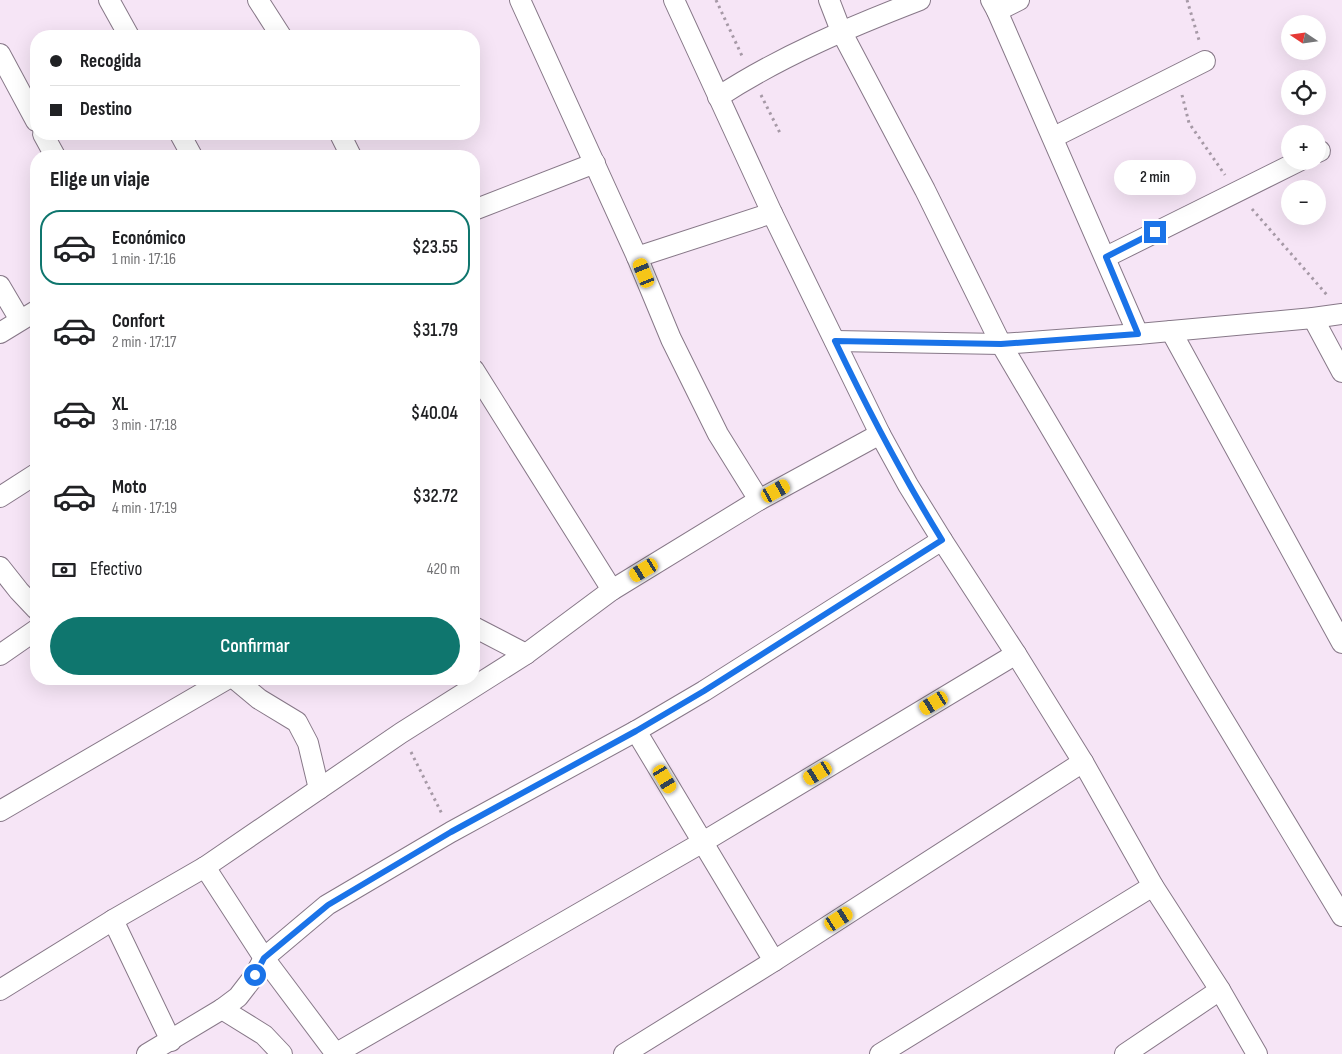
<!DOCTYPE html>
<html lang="es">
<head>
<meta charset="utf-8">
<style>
	body { margin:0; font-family:"Sofia Sans Condensed",sans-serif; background:#f6f6f6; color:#202124; height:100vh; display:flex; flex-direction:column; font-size:19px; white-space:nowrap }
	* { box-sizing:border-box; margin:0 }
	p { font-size:16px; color:#757577 }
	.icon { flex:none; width:28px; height:28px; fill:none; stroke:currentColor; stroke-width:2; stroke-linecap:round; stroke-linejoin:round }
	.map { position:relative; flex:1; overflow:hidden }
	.panel { position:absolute; left:30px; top:150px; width:450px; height:535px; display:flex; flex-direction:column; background:#fff; border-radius:20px; box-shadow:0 5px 20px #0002 }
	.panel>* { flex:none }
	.top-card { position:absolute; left:30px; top:30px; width:450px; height:110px; border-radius:20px; box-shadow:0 5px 20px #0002; display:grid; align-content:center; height:110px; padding:0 20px; background:#fff }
	.needle { width:32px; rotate:283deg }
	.controls { position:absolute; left:1281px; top:15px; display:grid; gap:10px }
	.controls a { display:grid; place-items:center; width:45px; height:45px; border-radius:50%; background:#fff; box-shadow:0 5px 20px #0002; font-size:25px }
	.end { position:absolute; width:22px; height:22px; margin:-11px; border:6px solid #1a73e8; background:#fff; box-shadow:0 0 0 2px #fff }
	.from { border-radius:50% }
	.bubble { position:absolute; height:35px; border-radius:18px; background:#fff; box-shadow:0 5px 20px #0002; font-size:16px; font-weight:600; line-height:35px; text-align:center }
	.car { position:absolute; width:15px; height:30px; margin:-15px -8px; border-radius:6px; box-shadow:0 0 4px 1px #0007; background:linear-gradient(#f5c518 24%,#345 0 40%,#f5c518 0 76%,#345 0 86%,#f5c518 0) }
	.top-card b { display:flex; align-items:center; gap:18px; height:48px; font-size:19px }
	.top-card b+b { border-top:1px solid #e0e0e0 }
	.top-card i { width:12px; height:12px; background:#202124 }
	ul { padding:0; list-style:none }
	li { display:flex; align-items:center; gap:15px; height:75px; margin:0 10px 8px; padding:0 10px; border:2px solid transparent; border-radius:20px }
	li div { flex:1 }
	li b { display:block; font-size:19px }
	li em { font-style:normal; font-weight:600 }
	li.current { border-color:#0f766e }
	li>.icon { width:45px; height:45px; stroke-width:1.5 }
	h2 { padding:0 20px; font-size:22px; line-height:60px }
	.pay { display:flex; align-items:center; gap:12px; height:55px; padding:0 20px; font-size:19px }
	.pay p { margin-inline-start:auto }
	.button { display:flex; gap:10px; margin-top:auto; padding:10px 20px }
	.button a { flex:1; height:58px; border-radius:30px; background:#0f766e; color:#fff; font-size:20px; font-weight:600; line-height:58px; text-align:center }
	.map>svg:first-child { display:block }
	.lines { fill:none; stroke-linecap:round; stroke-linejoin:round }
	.street-casing { stroke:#877888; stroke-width:22 }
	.path { stroke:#a699a6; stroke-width:3; stroke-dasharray:2.5 4; stroke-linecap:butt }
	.street { stroke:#fff; stroke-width:20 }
	.route { stroke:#1a73e8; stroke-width:6 }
</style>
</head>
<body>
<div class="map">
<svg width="1342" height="1054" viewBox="0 0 1342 1054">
	<rect width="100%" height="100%" fill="#f6e5f6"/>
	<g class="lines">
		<g class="street-casing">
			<g id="street">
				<polyline points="109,0 129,36"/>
				<polyline points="258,0 281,36"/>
				<polyline points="520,0 637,257 671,339 718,434 759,500"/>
				<polyline points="674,0 772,213 880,434 908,485 942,540 1016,654 1083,762 1153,886 1220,990 1257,1054"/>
				<polyline points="829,0 841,31 925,190 1001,344 1200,681 1342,916"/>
				<polyline points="991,0 997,11 1138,334"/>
				<polyline points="997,11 1019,0"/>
				<polyline points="0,54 36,121"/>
				<path d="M718,97C781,56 850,27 920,0"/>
				<polyline points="43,134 55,156"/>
				<polyline points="180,134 192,156"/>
				<polyline points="340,134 351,156"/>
				<polyline points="1054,137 1205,61"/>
				<polyline points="1318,152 1320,151"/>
				<polyline points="474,210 595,163"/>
				<polyline points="637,257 772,213"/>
				<polyline points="1106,257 1299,161"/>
				<polyline points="0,286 20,320"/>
				<polyline points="1313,318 1342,372"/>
				<polyline points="1171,331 1342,643"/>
				<polyline points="0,333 36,311"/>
				<polyline points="835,341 1001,344 1138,334 1313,318 1342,314"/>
				<polyline points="474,370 612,590"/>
				<polyline points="0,497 36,474"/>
				<polyline points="0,567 19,591 36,609"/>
				<polyline points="474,627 526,654"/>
				<polyline points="0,655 36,630"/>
				<polyline points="235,679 259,699 297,722 308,743 319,789"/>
				<polyline points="636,731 774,961"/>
				<polyline points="0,811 227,679"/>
				<polyline points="205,867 264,958 336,1054"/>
				<polyline points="113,920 171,1041"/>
				<polyline points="0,990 113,920 205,867 401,733 526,654 612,590 759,500 880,434"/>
				<polyline points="222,1009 264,1035 282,1054"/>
				<polyline points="147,1054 222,1009 238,997 255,975 264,958 327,905 451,832 636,731 704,691 942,540"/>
				<polyline points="335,1054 703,842 1016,654"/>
				<polyline points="624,1054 774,961 1083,762"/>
				<polyline points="880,1054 1153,886"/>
				<polyline points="1125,1054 1220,990"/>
			</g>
		</g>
		<g class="path">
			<polyline points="716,0 743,58"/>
			<polyline points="1187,0 1199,40"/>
			<polyline points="761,95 781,135"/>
			<polyline points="1182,95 1189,123 1225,175"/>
			<polyline points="1252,209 1327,295"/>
			<polyline points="411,752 442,814"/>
		</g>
		<use href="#street" class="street"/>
	</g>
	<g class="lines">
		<path class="route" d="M255,975L264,958L328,905L451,832L636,731L704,691L942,540C902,475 868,410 835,341L1001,344L1138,334L1106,257L1155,232"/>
	</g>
</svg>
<div class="controls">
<a><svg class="needle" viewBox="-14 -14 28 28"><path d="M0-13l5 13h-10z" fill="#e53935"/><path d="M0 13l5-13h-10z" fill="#757577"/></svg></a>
<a><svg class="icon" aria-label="locate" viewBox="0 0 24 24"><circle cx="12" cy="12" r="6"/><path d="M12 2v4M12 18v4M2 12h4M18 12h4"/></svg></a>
<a>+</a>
<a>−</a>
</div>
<i class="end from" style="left:255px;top:975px"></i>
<i class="end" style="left:1155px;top:232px"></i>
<div class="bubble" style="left:1114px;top:160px;width:82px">2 min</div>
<i class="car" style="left:644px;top:273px;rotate:338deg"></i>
<i class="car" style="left:776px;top:491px;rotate:61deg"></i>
<i class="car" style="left:644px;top:570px;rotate:239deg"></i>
<i class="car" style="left:934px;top:703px;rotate:239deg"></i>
<i class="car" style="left:818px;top:773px;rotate:239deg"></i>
<i class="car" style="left:665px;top:779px;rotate:149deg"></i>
<i class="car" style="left:839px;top:919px;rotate:57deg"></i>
<div class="top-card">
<b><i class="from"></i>Recogida</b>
<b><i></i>Destino</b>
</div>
<section class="panel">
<h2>Elige un viaje</h2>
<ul>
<li class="current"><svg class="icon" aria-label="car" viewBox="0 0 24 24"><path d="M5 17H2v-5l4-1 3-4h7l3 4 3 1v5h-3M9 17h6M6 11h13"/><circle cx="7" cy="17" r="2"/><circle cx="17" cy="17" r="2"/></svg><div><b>Económico</b><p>1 min · 17:16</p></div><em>$23.55</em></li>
<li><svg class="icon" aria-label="car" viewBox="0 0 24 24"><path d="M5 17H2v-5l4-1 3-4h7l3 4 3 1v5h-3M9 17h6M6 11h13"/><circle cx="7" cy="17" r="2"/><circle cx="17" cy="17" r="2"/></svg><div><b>Confort</b><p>2 min · 17:17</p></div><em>$31.79</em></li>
<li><svg class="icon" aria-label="car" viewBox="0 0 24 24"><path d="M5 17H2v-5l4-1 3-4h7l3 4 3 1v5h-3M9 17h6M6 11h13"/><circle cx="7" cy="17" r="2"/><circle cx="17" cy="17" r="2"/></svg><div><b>XL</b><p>3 min · 17:18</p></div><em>$40.04</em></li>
<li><svg class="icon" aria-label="car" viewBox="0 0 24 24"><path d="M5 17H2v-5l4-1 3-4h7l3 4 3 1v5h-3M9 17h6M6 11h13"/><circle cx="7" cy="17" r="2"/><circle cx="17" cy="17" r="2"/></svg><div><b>Moto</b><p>4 min · 17:19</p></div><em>$32.72</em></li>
</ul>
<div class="pay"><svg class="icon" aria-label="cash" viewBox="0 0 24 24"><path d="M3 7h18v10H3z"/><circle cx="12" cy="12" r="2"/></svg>Efectivo<p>420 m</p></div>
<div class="button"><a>Confirmar</a></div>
</section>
</div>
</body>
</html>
